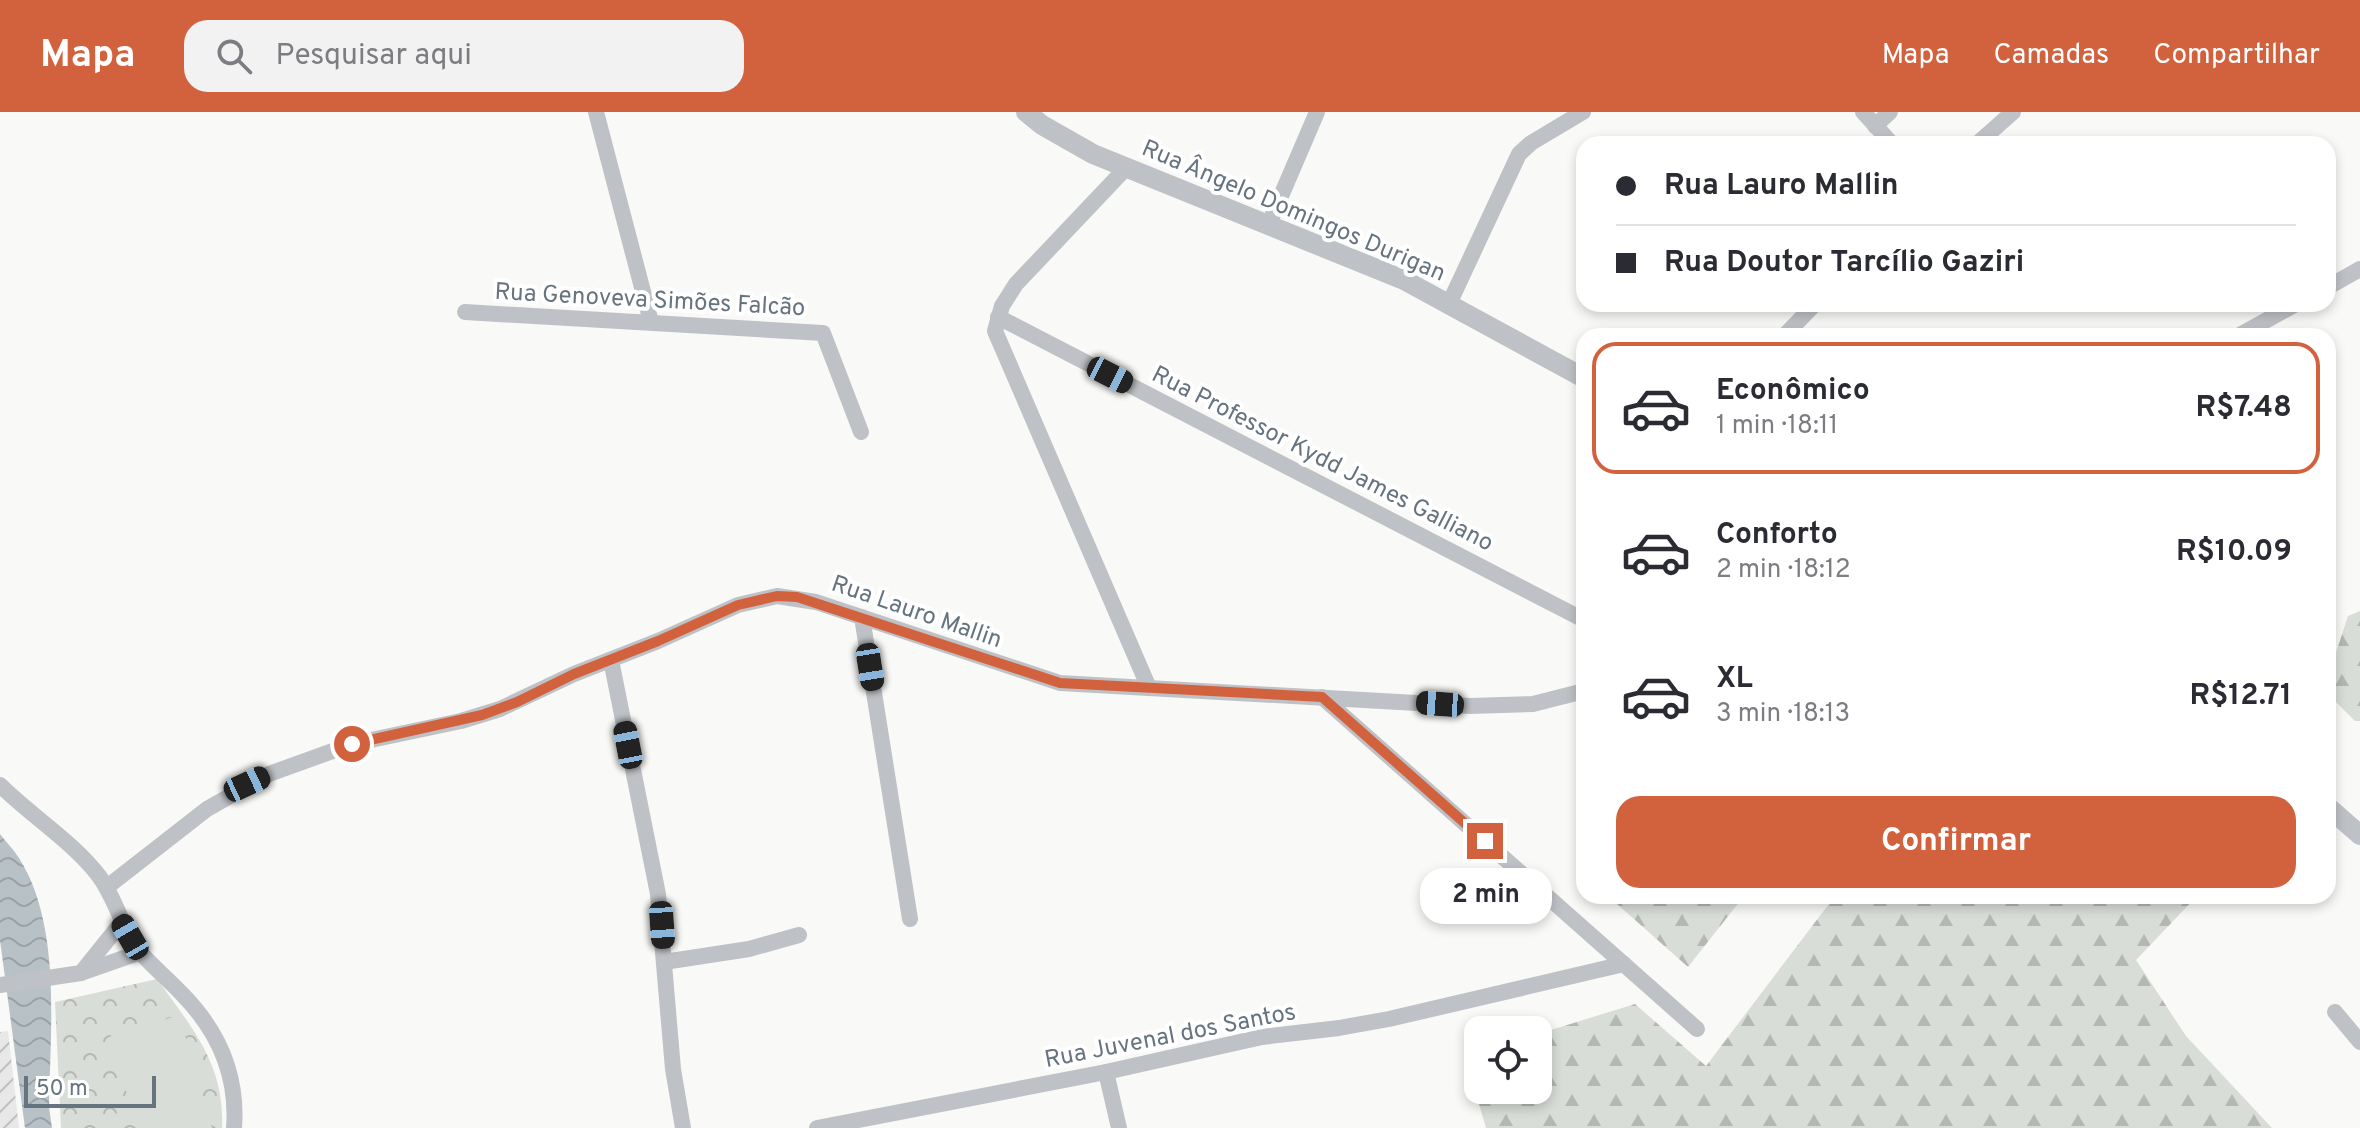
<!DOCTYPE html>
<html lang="pt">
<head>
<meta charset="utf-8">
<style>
	body { margin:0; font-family:Overpass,sans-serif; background:#f2f2f3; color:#2b2b33; height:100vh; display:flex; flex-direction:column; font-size:30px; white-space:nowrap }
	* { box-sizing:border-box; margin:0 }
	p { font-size:26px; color:#7c7c81 }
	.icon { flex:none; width:44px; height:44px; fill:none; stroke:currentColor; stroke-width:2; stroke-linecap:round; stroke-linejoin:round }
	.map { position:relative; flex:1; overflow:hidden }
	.sheet { position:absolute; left:1576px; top:216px; width:760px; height:576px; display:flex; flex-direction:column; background:#fff; border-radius:24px; box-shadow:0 4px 12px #0003 }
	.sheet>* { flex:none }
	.top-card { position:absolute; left:1576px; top:24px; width:760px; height:176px; border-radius:24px; box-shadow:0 4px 12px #0003; display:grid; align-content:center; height:176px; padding:0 40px; background:#fff }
	.fabs { position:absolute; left:1464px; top:904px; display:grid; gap:16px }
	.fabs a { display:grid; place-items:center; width:88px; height:88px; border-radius:16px; background:#fff; box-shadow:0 4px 12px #0003; font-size:40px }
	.scale { position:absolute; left:24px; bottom:20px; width:132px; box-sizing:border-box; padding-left:8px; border:4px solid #66747f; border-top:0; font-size:22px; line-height:28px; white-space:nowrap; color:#66747f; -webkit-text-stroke:6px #fff; paint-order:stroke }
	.end { position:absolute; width:36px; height:36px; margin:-18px; border:10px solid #d2623e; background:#fff; box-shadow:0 0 0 4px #fff }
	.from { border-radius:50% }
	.bubble { position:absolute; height:56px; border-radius:24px; background:#fff; box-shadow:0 4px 12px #0003; font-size:26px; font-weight:700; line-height:56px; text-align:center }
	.car { position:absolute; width:24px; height:48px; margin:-24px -12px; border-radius:10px; box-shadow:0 0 6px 2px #0007; background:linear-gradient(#222 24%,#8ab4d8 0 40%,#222 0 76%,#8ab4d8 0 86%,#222 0) }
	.top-card b { display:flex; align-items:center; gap:28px; height:76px; font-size:30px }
	.top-card b+b { border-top:2px solid #e1e1e2 }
	.top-card i { width:20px; height:20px; background:#2b2b33 }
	ul { padding:14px 0 0; list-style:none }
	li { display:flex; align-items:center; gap:24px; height:132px; margin:0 16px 12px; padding:0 24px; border:4px solid transparent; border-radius:24px }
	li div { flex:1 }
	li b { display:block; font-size:30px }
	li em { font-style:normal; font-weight:700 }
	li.on { border-color:#d2623e }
	li>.icon { width:72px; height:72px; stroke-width:1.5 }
	.button { display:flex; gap:16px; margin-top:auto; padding:16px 40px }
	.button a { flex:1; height:92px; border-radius:24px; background:#d2623e; color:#fff; font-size:32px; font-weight:700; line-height:92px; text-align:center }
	header { display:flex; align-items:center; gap:48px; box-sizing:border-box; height:112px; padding:0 40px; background:#d2623e; color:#fff }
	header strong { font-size:38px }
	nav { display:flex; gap:44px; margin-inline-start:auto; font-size:28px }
	.search { width:560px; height:72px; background:#f2f2f3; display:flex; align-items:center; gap:20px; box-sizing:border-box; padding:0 28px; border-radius:24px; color:#7c7c81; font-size:30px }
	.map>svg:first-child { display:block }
	.industrial { fill:url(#industrial-furrows) }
	.forest { fill:url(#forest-firs) }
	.park { fill:url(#park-crowns) }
	.pitch { fill:#d9ddd7 }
	.water { fill:url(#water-waves) }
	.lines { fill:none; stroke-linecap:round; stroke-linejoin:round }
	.minor { stroke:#bec2c6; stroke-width:16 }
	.tertiary { stroke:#bec2c6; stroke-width:20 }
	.route { stroke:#d2623e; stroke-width:10 }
	.labels { text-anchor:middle; stroke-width:8; stroke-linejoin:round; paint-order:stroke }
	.street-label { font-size:24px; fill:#66747f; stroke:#fff }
</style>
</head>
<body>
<header>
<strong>Mapa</strong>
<div class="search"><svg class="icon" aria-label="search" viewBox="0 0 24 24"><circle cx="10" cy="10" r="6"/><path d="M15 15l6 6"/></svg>Pesquisar aqui</div>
<nav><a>Mapa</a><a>Camadas</a><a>Compartilhar</a></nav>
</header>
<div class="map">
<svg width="2360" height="1016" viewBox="0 0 2360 1016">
	<defs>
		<pattern id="industrial-furrows" width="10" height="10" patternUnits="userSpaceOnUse" patternTransform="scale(2)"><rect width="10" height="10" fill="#e7e8e7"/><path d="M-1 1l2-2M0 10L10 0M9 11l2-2" fill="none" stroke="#bfc1c0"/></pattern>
		<pattern id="forest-firs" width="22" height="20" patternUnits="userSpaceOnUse" patternTransform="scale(2)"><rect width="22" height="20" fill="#d9ddd7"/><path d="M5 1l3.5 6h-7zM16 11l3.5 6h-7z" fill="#b4b8b4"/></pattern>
		<pattern id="park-crowns" width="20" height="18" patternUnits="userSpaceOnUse" patternTransform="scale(2)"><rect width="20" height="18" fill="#d9ddd7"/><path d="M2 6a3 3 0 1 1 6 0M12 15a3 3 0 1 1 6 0" fill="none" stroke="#b4b8b4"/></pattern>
		<pattern id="water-waves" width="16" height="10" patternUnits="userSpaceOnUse" patternTransform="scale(2)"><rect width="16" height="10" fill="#b8c2c6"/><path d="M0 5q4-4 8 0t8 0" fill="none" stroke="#99a2a6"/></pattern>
	</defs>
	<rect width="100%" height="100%" fill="#f9f9f7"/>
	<polygon class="industrial" points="8,919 19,1016 0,1016 0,920"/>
	<g class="forest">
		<polygon points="2360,499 2360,609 2355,609 2328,582 2328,565 2348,504"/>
		<polygon points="1608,784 1744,784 1688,855"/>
		<polygon points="1835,784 2197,784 2136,848 2186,924 2272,1016 1486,1016 1465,944 1478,940 1478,978 1538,978 1538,922 1635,892 1706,954"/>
	</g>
	<path class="park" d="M157,867C192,916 225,952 222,1016H61L55,890Z"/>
	<g class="pitch">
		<polygon points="179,903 212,1016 137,1016 110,924"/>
		<polygon points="116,1001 121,1016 96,1016 93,1010"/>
	</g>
	<path class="water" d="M0,722C6,730 14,738 19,746C62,814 50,918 49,995L52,1016H25L0,828Z"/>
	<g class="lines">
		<g class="minor">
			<polyline points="596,0 651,210"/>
			<polyline points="1863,0 1892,32"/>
			<polyline points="1875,14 1890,0"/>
			<polyline points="1977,32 2013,0"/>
			<polyline points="1126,56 1016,172 1002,194 995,219 1149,576"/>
			<polyline points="1269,112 1317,0"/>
			<polyline points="2328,175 2360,157"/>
			<polyline points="1449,192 1519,42 1531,31 1583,0"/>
			<polyline points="465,200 823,221 861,320"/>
			<polyline points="998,205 1584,508"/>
			<polyline points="1784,224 1815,192"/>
			<polyline points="2238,224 2296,192"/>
			<polyline points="862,505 910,807"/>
			<polyline points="611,548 658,782 673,957 683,1016"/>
			<polyline points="1322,585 1697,917"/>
			<path d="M0,673C31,704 72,729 99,764C116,787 122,817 140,840C153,855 169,868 183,883C219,920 238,964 234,1016"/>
			<polyline points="107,775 207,697 269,662 352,632 461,609 500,597 574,562 658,529 738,493 777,484 816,490 1060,571 1470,594 1533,592 1584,579"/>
			<polyline points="664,850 749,837 799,823"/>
			<polyline points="81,861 122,810"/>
			<polyline points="0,873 81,861 141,840"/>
			<polyline points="2335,900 2360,930"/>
			<polyline points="1106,960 1119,1016"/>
			<polyline points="817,1016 1106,960 1262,925 1339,916 1389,907 1624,852"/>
		</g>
		<g class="tertiary">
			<polyline points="1026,0 1042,13 1093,42 1404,168 1584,266"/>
			<polyline points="2328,695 2360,723"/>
		</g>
	</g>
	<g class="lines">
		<polyline class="route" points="352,632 482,603 517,590 574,562 658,529 738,493 777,484 797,485 1060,571 1322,585 1485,729"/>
	</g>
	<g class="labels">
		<g class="street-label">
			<text transform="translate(1294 98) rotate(23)" y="8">Rua Ângelo Domingos Durigan</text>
			<text transform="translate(650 187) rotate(3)" y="8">Rua Genoveva Simões Falcão</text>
			<text transform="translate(1323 346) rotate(27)" y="8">Rua Professor Kydd James Galliano</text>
			<text transform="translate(917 499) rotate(19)" y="8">Rua Lauro Mallin</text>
			<text transform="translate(1170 923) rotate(-11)" y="8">Rua Juvenal dos Santos</text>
		</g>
	</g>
</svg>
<div class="fabs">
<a><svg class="icon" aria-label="locate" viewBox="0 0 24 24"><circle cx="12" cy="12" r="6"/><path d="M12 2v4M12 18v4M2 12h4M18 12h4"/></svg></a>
</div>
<div class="scale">50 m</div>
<i class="end from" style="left:352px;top:632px"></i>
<i class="end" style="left:1485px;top:729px"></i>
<div class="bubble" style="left:1420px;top:756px;width:132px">2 min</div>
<i class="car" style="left:1110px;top:263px;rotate:117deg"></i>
<i class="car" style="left:870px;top:555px;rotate:171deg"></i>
<i class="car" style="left:1440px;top:592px;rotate:274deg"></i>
<i class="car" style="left:628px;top:633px;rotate:349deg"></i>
<i class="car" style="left:247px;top:672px;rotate:65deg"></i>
<i class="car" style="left:662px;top:813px;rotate:176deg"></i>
<i class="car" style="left:130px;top:825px;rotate:330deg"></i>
<div class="top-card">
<b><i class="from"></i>Rua Lauro Mallin</b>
<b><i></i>Rua Doutor Tarcílio Gaziri</b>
</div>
<section class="sheet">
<ul>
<li class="on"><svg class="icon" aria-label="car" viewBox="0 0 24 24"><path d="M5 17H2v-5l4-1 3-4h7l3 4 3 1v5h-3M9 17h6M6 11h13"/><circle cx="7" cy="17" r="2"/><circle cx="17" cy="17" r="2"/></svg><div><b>Econômico</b><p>1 min · 18:11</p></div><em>R$7.48</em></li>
<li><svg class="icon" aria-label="car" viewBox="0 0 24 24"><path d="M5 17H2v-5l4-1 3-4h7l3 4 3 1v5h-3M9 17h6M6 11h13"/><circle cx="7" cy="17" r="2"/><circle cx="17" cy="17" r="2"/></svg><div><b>Conforto</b><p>2 min · 18:12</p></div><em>R$10.09</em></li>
<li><svg class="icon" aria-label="car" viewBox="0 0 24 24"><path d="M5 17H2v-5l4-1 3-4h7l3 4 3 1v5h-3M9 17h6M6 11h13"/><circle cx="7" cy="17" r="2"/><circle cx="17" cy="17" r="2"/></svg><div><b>XL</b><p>3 min · 18:13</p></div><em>R$12.71</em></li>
</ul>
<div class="button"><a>Confirmar</a></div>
</section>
</div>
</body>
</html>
